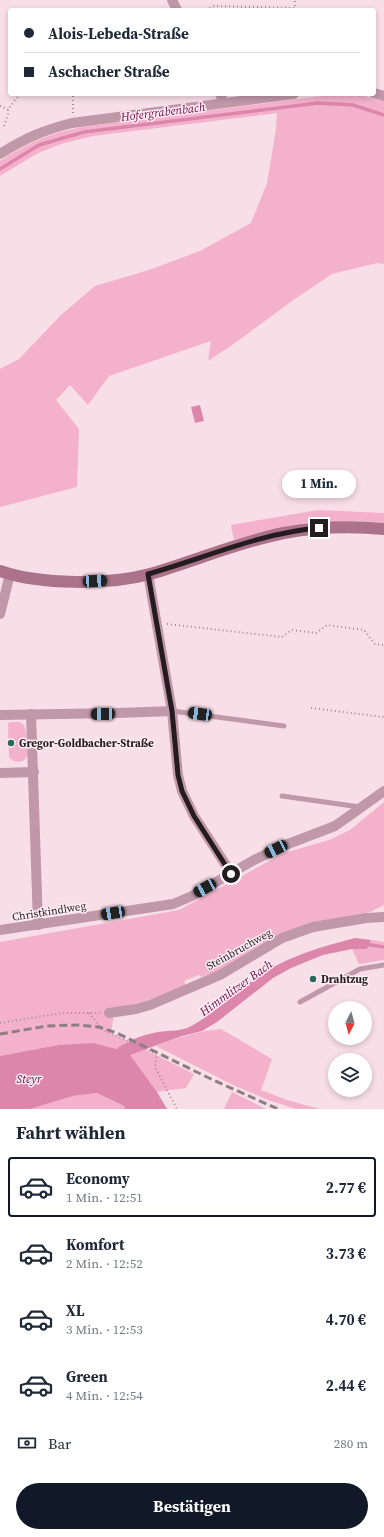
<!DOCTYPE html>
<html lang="de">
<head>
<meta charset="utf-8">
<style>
	body { margin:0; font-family:"Source Serif 4",serif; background:#f6f6f7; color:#1f2937; height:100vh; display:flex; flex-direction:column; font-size:15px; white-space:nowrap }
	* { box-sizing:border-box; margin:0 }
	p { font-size:13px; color:#747a83 }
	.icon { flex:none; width:22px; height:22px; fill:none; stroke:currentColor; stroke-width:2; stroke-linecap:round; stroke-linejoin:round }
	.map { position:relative; height:1109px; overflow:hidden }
	.details { display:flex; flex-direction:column; background:#fff; flex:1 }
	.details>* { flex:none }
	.hud { position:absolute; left:8px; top:8px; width:368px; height:88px; border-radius:4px; box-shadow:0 2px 6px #0003; display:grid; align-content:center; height:88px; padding:0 16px; background:#fff }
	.needle { width:26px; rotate:186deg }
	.buttons { position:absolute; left:328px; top:1001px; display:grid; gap:8px }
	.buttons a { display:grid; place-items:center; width:44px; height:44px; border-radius:50%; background:#fff; box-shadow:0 2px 6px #0003; font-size:20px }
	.end { position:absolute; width:18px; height:18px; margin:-9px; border:5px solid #251c1f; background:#fff; box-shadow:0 0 0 2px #fff }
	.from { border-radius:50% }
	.bubble { position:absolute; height:28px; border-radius:14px; background:#fff; box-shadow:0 2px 6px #0003; font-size:13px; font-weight:700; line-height:28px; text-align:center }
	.car { position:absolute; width:12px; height:24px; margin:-12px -6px; border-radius:5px; box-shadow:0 0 3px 1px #0007; background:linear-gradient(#222 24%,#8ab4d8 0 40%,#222 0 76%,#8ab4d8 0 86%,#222 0) }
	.hud b { display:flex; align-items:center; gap:14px; height:38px; font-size:15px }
	.hud b+b { border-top:1px solid #e0e1e3 }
	.hud i { width:10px; height:10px; background:#1f2937 }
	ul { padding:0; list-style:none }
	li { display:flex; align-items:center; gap:12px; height:60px; margin:0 8px 6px; padding:0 8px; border:2px solid transparent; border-radius:4px }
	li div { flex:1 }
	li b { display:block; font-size:15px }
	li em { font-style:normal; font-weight:700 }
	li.on { border-color:#111827 }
	li>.icon { width:36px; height:36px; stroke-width:1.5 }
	h2 { padding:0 16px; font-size:18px; line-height:48px }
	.pay { display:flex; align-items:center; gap:10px; height:44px; padding:0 16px; font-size:15px }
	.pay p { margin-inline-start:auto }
	.cta { display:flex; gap:8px; margin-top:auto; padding:8px 16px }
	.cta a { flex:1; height:46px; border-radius:24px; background:#111827; color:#fff; font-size:16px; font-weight:700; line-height:46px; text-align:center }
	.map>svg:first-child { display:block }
	.green { fill:#f4b1cc }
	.water { fill:#dd86ab }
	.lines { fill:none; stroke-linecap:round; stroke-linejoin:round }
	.stream { stroke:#dd86ab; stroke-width:3.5 }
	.path { stroke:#a18e95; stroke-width:2; stroke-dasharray:1 3; stroke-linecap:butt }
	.lane { stroke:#c098a8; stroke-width:5 }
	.street { stroke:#c098a8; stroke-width:10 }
	.secondary { stroke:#ab7289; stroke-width:12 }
	.rail { stroke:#8f7e84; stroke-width:3; stroke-dasharray:8 4; stroke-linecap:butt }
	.route { stroke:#251c1f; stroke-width:5 }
	.poi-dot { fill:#296a59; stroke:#feeef4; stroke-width:1.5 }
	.labels { text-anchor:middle; stroke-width:3; stroke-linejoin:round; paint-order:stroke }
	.poi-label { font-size:11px; font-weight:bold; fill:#251c1f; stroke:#feeef4; text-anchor:start }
	.street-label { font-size:11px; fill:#251c1f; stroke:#feeef4 }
	.water-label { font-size:12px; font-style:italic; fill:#740846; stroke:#feeef4 }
</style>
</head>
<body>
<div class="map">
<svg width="384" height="1109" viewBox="0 0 384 1109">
	<rect width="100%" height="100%" fill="#f8dee7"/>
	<g class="green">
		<path d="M337,94L364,96L384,101V264L377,263L332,274L292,301L235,343L208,361L211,341L109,376L88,405L70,385L56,400L79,429L77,487L0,507V369L19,359L61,315L95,286L149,270L200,251L251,223L267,183L276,129L277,113L93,136L61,144L38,153L0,176V161C27,143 50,133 82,127Z"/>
		<path d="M318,510L384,513V523C333,518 284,526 234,540L231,525Z"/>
		<path d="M12,722H19L23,724C27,729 29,750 27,756C24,764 13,763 9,757L8,726V723Z"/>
		<path d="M384,802V905L370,912L311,923L220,971L201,977L199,975L184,981L186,986C162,996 140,1004 115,1008L111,1033L128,1041L116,1049L58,1045L0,1056V942L179,910L284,853L329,840L350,830Z"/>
		<polygon points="371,940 384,942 384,960 359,964 352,949 367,949"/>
		<path d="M221,1029L272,1059L261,1090L287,1100L320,1109H296L268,1100L233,1085L156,1046C178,1037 198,1031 221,1029Z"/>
		<polygon points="144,1049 194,1074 186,1088 157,1092 129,1055"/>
		<polygon points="232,1092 266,1109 224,1109"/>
		<polygon points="97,1093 124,1106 125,1109 30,1109 73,1096"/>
	</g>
	<g class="water">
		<polygon points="200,405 204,421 195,423 191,407"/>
		<path d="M355,938L371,940L367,949H352L323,955L291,968L273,978L217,1022L202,1031L182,1036L130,1055L157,1092L167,1109H125L124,1106L97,1093L73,1096L30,1109H0V1056L58,1045L93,1043L116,1049C129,1040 142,1035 158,1032C170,1030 182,1032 193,1025C216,1012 235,993 256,978C285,957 321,947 355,938Z"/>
	</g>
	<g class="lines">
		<g class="stream">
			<polyline points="0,169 39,145 84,132 318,103 353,105 384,115"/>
			<polyline points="365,944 384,947"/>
		</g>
		<g class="path">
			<polyline points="206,10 214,6 295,8 295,0"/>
			<polyline points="0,106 8,109"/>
			<polyline points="73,113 73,94"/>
			<polyline points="4,126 8,114 8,109 20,94"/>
			<polyline points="167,624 282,637 292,630 316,633 327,625 364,630 375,644 384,645"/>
			<polyline points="311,708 384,717"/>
			<polyline points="89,1013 103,1030 157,1054 155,1067 177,1109"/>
			<polyline points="0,1023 62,1013 100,1013"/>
		</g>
		<g class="lane">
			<polyline points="172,711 284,726"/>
			<polyline points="282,796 360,807"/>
			<polyline points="300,1002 360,969 384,965"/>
		</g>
		<g class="street">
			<polyline points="172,0 177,10"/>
			<polyline points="374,93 384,96"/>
			<polyline points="220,94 224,103"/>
			<path d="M0,154C25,138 44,130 72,123L294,94"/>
			<polyline points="148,574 172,711 178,775 182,791 194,816 231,873"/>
			<polyline points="0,614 10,574"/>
			<polyline points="31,714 38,925"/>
			<polyline points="0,715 118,713 172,711"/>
			<polyline points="0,773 34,772"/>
			<polyline points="0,930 173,904 192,896 254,860 288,844 335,826 384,791"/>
			<polyline points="109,1013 136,1009 150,1005 220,975 282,938 313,927 366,918 384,917"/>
		</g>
		<path class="secondary" d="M0,571C40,585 109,585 150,574C195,561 238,542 284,533C317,527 351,526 384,529"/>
		<polyline class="rail" points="0,1034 47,1026 78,1025 99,1027 117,1033 213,1080 278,1109"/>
	</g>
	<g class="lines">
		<path class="route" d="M231,874L194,816L182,791L178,775L172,711L148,574C205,558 260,533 319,528"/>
	</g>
	<g class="poi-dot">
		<circle cx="11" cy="743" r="4"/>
		<circle cx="313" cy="979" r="4"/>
	</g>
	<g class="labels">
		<g class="poi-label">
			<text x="19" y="747">Gregor-Goldbacher-Straße</text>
			<text x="321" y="983">Drahtzug</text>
		</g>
		<g class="street-label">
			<text transform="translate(49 911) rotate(-9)" y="4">Christkindlweg</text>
			<text transform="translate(239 949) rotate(-29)" y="4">Steinbruchweg</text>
		</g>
		<g class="water-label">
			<text transform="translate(163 112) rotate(-7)" y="4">Hofergrabenbach</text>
			<text transform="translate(236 988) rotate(-36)" y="4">Himmlitzer Bach</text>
			<text x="29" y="1083">Steyr</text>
		</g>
	</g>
</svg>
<div class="buttons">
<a><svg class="needle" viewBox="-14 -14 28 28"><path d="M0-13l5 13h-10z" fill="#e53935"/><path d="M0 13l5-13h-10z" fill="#747a83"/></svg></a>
<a><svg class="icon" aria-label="layers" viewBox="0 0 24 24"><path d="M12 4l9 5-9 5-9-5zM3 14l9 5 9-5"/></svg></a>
</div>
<i class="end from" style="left:231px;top:874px"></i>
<i class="end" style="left:319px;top:528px"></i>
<div class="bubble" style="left:282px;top:470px;width:74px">1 Min.</div>
<i class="car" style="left:95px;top:581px;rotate:87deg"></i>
<i class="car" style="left:103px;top:714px;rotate:269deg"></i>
<i class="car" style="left:200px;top:714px;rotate:278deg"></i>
<i class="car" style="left:276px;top:849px;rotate:244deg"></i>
<i class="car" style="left:205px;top:888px;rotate:241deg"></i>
<i class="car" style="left:113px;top:913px;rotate:261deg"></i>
<div class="hud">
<b><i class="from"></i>Alois-Lebeda-Straße</b>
<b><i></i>Aschacher Straße</b>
</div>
</div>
<section class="details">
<h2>Fahrt wählen</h2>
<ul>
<li class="on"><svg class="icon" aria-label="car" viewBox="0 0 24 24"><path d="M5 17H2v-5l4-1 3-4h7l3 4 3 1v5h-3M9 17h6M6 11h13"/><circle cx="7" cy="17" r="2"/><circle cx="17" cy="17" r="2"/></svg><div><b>Economy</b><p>1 Min. · 12:51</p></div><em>2.77 €</em></li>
<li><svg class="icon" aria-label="car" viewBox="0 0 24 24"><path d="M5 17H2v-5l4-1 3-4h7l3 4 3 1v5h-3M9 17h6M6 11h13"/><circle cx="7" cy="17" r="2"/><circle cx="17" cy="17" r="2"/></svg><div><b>Komfort</b><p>2 Min. · 12:52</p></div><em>3.73 €</em></li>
<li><svg class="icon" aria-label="car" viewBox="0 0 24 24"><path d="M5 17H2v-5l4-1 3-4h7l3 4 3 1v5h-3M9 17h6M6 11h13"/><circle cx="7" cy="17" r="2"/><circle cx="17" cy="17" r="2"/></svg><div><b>XL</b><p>3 Min. · 12:53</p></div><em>4.70 €</em></li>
<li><svg class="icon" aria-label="car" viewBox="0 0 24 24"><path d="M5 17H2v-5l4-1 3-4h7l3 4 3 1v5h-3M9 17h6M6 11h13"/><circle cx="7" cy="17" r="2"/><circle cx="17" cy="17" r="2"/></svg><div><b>Green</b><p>4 Min. · 12:54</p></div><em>2.44 €</em></li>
</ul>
<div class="pay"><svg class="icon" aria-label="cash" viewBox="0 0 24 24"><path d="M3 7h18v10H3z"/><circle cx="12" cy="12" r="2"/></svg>Bar<p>280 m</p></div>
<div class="cta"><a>Bestätigen</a></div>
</section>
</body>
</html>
